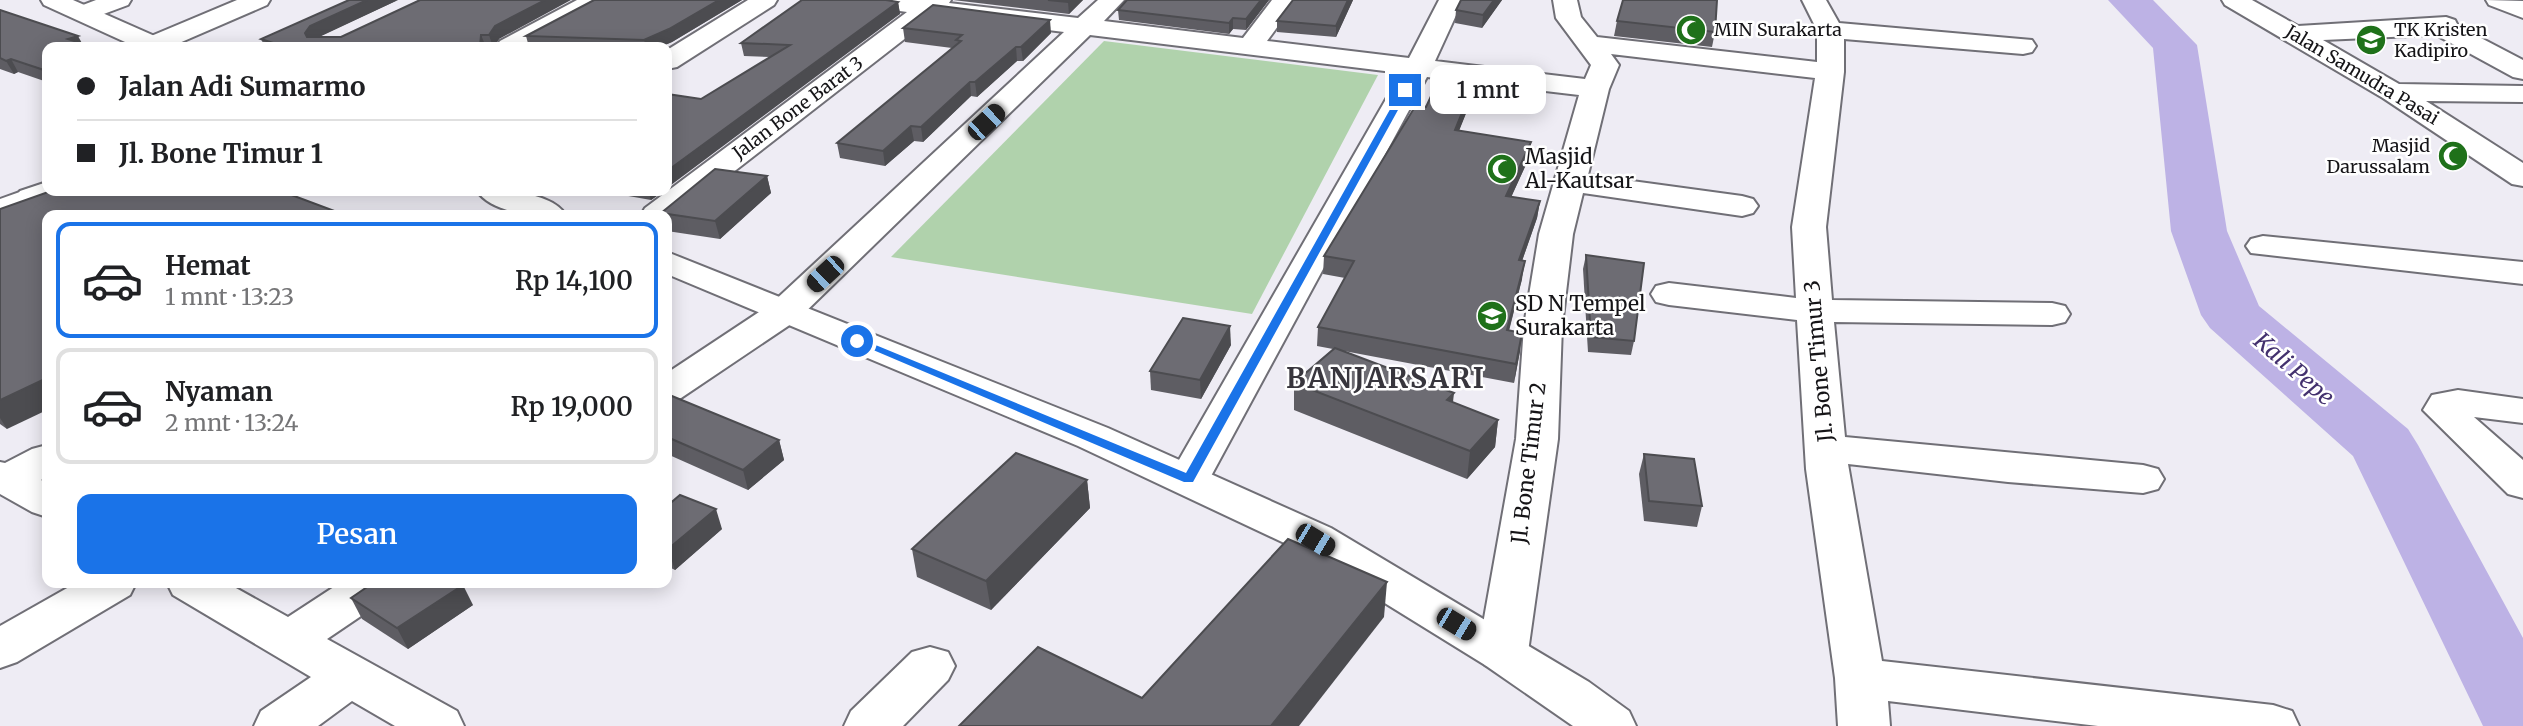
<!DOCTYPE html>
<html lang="id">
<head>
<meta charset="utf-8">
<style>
	body { margin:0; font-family:Merriweather,serif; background:#f6f6f6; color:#202124; height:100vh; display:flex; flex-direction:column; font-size:26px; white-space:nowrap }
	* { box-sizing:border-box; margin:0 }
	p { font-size:23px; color:#757577 }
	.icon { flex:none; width:38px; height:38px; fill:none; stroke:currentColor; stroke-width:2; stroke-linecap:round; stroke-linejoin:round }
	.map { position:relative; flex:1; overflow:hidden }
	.drawer { position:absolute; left:42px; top:210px; width:630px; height:378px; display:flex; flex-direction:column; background:#fff; border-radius:14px; box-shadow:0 4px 18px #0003 }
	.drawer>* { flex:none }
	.guide { position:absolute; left:42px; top:42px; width:630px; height:154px; border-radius:14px; box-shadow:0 4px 18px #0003; display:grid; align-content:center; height:154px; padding:0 35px; background:#fff }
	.end { position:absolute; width:32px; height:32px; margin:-16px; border:9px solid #1a73e8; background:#fff; box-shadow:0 0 0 4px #fff }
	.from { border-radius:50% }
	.bubble { position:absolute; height:49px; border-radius:14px; background:#fff; box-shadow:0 4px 18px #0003; font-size:23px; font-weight:600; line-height:49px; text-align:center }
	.car { position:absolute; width:21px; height:42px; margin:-21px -10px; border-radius:9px; box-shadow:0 0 5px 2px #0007; background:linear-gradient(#222 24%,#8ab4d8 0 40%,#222 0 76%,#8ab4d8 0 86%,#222 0) }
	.guide b { display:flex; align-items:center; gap:24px; height:66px; font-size:26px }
	.guide b+b { border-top:2px solid #e0e0e0 }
	.guide i { width:18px; height:18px; background:#202124 }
	ul { padding:12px 0 0; list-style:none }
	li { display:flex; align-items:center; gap:21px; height:116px; margin:0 14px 10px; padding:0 21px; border:4px solid #e0e0e0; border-radius:14px }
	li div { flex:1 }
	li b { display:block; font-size:26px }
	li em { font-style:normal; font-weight:600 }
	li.current { border-color:#1a73e8 }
	li>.icon { width:63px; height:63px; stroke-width:1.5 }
	.action { display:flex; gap:14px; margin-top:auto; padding:14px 35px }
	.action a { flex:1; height:80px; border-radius:14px; background:#1a73e8; color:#fff; font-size:28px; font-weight:600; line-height:80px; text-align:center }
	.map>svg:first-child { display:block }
	.green { fill:#b0d2ac }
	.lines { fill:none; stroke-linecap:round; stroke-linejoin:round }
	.river { fill:#bdb2e5; fill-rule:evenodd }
	.minor-casing { stroke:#706f76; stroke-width:4 }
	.major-casing { stroke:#706f76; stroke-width:4 }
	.minor { fill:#fff; fill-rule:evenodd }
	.major { fill:#fff; fill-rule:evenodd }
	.wall { fill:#5e5d63 }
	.shaded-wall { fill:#4c4c50 }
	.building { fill:#6d6c73; stroke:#4c4c50; stroke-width:2 }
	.route { fill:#1a73e8 }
	.labels { text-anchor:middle; stroke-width:5; stroke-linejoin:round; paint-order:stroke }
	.far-poi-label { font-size:18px; fill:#151417; stroke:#fff; text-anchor:start }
	.far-street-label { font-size:18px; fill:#151417; stroke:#fff }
	.poi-label { font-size:21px; fill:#151417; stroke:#fff; text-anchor:start }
	.street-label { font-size:21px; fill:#151417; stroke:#fff }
	.water-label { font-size:23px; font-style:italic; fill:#43316e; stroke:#fff }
	.district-label { font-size:28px; font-weight:bold; letter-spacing:2px; fill:#38363d; stroke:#fff }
</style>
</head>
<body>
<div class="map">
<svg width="2523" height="726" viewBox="0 0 2523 726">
	<rect width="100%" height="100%" fill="#eeecf4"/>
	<polygon class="green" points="1104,41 1378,75 1252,314 891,257"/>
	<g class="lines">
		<polygon class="river" points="2108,0 2153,0 2197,45 2227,231 2259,306 2408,429 2418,445 2523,638 2523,726 2483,726 2353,456 2210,328 2201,315 2171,231 2153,48"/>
		<g class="minor-casing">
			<g id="minor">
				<polygon points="96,0 131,0 128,5 93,18 84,21 75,18 71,13 75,8"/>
				<polygon points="237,0 270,0 267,5 170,47 141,47 140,45 144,39"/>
				<polygon points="577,0 608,0 605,5 528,47 496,47 500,41"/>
				<polygon points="748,0 777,0 774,5 677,67 667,69 667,50"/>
				<polygon points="854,0 951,0 949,3 1078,18 1098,0 1124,0 1104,21 1243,38 1272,0 1297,0 1267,41 1409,58 1439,0 1463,0 1435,61 1585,79 1591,65 1556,18 1553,0 1577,0 1581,17 1597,37 1817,62 1817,30 1802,0 1826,0 1839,23 2032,40 2036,46 2032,52 2023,54 1844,39 1844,72 1826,227 1832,300 2052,303 2065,306 2070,314 2065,322 2052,325 1834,322 1845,437 2143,465 2158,469 2164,479 2158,489 2143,493 2008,482 1848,464 1882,661 2273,705 2292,711 2299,726 2098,726 1888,701 1890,726 1838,726 1835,678 1806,469 1797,320 1669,305 1656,302 1651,294 1656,286 1669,283 1796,298 1792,227 1815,78 1611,54 1619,65 1609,89 1588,175 1742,196 1753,199 1758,206 1753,213 1742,216 1583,193 1573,234 1562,326 1558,439 1528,652 1521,665 1503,671 1485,665 1478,652 1516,439 1524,326 1539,234 1579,95 1427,77 1204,489 1189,493 1174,489 1168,479 1401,73 1090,35 797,320 681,398 667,402 667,373 771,304 1064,32 934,16 669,222 667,215 641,215 645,208 907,12 857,5"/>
				<polygon points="2222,0 2252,0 2298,26 2446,17 2455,20 2458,26 2523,60 2523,79 2513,77 2436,35 2323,40 2399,84 2523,86 2523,102 2426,101 2523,163 2523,186 2512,184 2383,98 2225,5"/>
				<polygon points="2486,0 2523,1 2523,18 2489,5"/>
				<path d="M47,182V191H67C58,205 35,209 20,205L15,198L20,191Z"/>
				<polygon points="2263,236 2523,262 2523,284 2251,253 2246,246 2251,239"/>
				<polygon points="2458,390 2523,399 2523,423 2474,417 2523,460 2523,498 2508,494 2423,410 2432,395"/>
				<polygon points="47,445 47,476 41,480 47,483 47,517 32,512 0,494 0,462 5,463 32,449"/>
				<polygon points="76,583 136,583 130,595 17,662 0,668 0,626"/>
				<polygon points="167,583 227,583 288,617 340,583 398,583 392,595 327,639 457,711 464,726 395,726 352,701 318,726 254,726 261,711 311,677 173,595"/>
				<polygon points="930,647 948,652 955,666 948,680 903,726 844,726 851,711 912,652"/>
			</g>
		</g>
		<g class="major-casing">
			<g id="major">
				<polygon points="41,0 73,0 166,41 170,47 136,47 44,5"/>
				<polygon points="31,188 42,191 47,198 42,205 0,220 0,199"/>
				<path d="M477,191C503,190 550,191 566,215C540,216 494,215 477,191Z"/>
				<polygon points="667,252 1108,428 1331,528 1589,682 1629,711 1636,726 1573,726 1485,665 1299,550 1078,446 667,274"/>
			</g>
		</g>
		<use href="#minor" class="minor"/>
		<use href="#major" class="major"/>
	</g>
	<g class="wall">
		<polygon points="398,0 318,37 341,37 420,0 499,39 494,47 265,47 261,39"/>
		<polygon points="594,0 742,0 672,42 660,47 529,47 526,36"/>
		<polygon points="953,0 1083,0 1069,14"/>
		<polygon points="1127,0 1269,0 1246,30 1233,29 1229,34 1119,20 1118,10"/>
		<polygon points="1293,0 1353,0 1336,37 1277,32 1277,21"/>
		<polygon points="1461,0 1502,0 1482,28 1455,23 1456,10"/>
		<polygon points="898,2 900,14 701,99 771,57 744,56 741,43"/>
		<polygon points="0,10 82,44 47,47 47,82 18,72 14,74 0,69"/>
		<polygon points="1617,21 1715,32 1712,47 1614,36"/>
		<polygon points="903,28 1051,33 1023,61 1017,61 977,97 971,96 923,142 914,141 885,166 840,158 837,143 952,48 905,42"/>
		<polygon points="1479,71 1477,86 1459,130 1529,158 1511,197 1540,201 1537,218 1522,261 1522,279 1509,331 1520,351 1514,383 1344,351 1453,402 1498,420 1495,447 1467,479 1294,410 1294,383 1333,349 1317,346 1318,327 1345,278 1323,274 1324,256 1426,107"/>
		<polygon points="767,176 771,193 720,239 667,231 667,215 661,215 661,213"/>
		<polygon points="608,191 664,191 651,200 617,194"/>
		<polygon points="0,209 7,429 0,424"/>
		<polygon points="1586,255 1634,341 1631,355 1588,352 1583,269"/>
		<polygon points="1231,345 1201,399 1151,390 1150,371"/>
		<polygon points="667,394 779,440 784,460 748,490 667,454"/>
		<polygon points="1644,454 1702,506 1697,527 1644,521 1639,474"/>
		<polygon points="1087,480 1090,508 991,610 917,577 912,549"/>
		<polygon points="667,506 722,529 675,570 667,566"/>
		<polygon points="351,598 473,605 408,649 362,619"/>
	</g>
	<g class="shaded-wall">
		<polygon points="367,0 398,0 315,39 310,46 305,33 310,26"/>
		<polygon points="545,0 571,0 499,39 493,47 489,35 495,26"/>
		<polygon points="719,0 742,0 672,42 660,47 646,47 644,40"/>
		<polygon points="1071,0 1083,0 1069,14 1068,2"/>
		<polygon points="1261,0 1269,0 1246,30 1246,19"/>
		<polygon points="1348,0 1353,0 1336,37 1336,26"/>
		<polygon points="1494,0 1502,0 1482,28 1483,15"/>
		<polygon points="898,2 900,14 667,188 667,171"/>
		<polygon points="1233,18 1233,29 1229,34 1229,23"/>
		<polygon points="1050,20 1051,33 1023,61 1021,47"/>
		<polygon points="481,35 486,47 480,47"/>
		<polygon points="78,36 84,47 68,39"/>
		<polygon points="1016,47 1017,61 977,97 975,82"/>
		<polygon points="11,59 18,72 14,74 6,61"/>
		<polygon points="1479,71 1477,86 1453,146 1455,130"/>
		<polygon points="970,82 971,96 923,142 921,127"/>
		<polygon points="911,126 914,141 885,166 883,151"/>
		<polygon points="1531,142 1529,158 1504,213 1506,196"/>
		<polygon points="767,176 771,193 720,239 715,221"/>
		<polygon points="648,191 664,191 651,200"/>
		<polygon points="1540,201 1537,218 1516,278 1519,260"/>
		<polygon points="1525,261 1522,279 1504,349 1507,330"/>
		<polygon points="1230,326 1231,345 1201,399 1200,380"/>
		<polygon points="1522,333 1520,351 1514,383 1516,364"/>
		<polygon points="667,336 672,352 667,355"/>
		<polygon points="47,378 47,410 7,429 0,418 0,400"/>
		<polygon points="1454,393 1451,420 1447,400"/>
		<polygon points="1498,420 1495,447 1467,479 1470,451"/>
		<polygon points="779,440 784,460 748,490 743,470"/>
		<polygon points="1087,480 1090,508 991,610 986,581"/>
		<polygon points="716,509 722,529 675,570 668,549"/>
		<polygon points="1387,582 1384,617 1299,726 1271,726"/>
		<polygon points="463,585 473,605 408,649 397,628"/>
	</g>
	<g class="building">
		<polygon points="349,0 367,0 310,26 305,33 307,37 341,37 420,0 545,0 495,26 489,35 481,35 480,47 285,47 261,39"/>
		<polygon points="594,0 719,0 669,29 644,40 526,36"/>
		<polygon points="802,0 886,0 898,2 667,171 667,94 701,99 790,45 741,43"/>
		<polygon points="1048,0 1071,0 1068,2"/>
		<polygon points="1127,0 1261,0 1246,19 1233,18 1229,23 1118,10"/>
		<polygon points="1293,0 1348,0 1336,26 1277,21"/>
		<polygon points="1461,0 1494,0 1483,15 1456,10"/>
		<polygon points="1623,0 1717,0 1715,32 1617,21"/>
		<polygon points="933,5 1050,20 1021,47 1016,47 975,82 970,82 921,127 911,126 883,151 837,143 961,41 956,40 962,35 903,28"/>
		<polygon points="0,10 78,36 68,39 93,47 47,47 47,71 11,59 6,61 0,58"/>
		<polygon points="1445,66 1479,71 1455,130 1531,142 1506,196 1540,201 1519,260 1525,261 1507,330 1522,333 1516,364 1318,327 1354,261 1324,256 1416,105 1426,107"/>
		<polygon points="715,169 767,176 715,221 661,213"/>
		<polygon points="51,191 281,191 345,215 47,215 47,378 0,400 0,209"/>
		<polygon points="1586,255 1644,263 1634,341 1591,337"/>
		<polygon points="1183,318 1230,326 1200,380 1150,371"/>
		<polygon points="1335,348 1454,393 1447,400 1498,420 1470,451 1294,383"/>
		<polygon points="667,394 779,440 743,470 667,437"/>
		<polygon points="1016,453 1087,480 986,581 912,549"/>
		<polygon points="1644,454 1694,459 1702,506 1649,501"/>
		<polygon points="680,495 716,509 668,549 667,549 667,506"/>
		<polygon points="1288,539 1387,582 1271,726 959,726 1038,647 1142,698"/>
		<polygon points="373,583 460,583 463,585 397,628 351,598"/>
	</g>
	<polygon class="route" points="1402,88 1409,90 1193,482 1184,482 852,341 861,339 1186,473"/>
	<defs>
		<g id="mosque-disc" transform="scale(1.575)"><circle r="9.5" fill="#1f711a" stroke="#fff"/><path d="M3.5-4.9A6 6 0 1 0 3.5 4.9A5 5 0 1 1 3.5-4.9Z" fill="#fff"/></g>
		<g id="school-disc" transform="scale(1.575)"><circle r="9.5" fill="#1f711a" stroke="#fff"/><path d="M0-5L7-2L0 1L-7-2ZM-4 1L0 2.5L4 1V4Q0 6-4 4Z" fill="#fff"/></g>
	</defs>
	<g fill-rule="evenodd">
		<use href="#mosque-disc" x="1691" y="30"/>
		<use href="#school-disc" x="2371" y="40"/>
		<use href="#mosque-disc" x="2453" y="156"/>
		<use href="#mosque-disc" x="1502" y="169"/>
		<use href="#school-disc" x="1492" y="316"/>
	</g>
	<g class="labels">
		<g class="far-poi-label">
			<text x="1714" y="36">MIN Surakarta</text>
			<text x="2394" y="36">TK Kristen<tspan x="2394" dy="21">Kadipiro</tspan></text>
			<text x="2430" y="152" text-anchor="end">Masjid<tspan x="2430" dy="21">Darussalam</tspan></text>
		</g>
		<g class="far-street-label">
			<text transform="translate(2362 75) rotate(31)" y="6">Jalan Samudra Pasai</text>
			<text transform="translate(798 108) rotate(-37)" y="6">Jalan Bone Barat 3</text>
		</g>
		<g class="poi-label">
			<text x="1525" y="164">Masjid<tspan x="1525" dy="24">Al-Kautsar</tspan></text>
			<text x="1515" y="311">SD N Tempel<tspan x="1515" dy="24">Surakarta</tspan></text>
		</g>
		<g class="street-label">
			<text transform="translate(1819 361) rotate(-95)" y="7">Jl. Bone Timur 3</text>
			<text transform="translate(1529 463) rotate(-83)" y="7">Jl. Bone Timur 2</text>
		</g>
		<g class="water-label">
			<text transform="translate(2294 369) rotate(41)" y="8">Kali Pepe</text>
		</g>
		<g class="district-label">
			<text x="1386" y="388">BANJARSARI</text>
		</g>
	</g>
</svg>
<i class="end from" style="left:857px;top:341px"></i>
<i class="end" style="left:1405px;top:90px"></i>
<div class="bubble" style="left:1430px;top:65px;width:116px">1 mnt</div>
<i class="car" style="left:986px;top:122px;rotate:47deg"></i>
<i class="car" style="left:825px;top:274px;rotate:227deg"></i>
<i class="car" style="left:1315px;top:540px;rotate:121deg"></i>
<i class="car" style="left:1456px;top:624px;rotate:121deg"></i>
<div class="guide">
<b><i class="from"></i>Jalan Adi Sumarmo</b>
<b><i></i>Jl. Bone Timur 1</b>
</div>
<section class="drawer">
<ul>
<li class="current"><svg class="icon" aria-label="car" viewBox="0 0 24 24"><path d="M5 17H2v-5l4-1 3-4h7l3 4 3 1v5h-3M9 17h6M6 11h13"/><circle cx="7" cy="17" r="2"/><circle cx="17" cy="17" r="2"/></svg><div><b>Hemat</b><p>1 mnt · 13:23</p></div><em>Rp 14,100</em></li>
<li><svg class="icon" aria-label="car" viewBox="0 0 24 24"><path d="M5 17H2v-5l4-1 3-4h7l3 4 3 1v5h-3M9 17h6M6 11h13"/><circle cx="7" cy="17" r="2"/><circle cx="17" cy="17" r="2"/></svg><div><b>Nyaman</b><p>2 mnt · 13:24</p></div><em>Rp 19,000</em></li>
</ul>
<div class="action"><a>Pesan</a></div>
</section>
</div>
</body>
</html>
